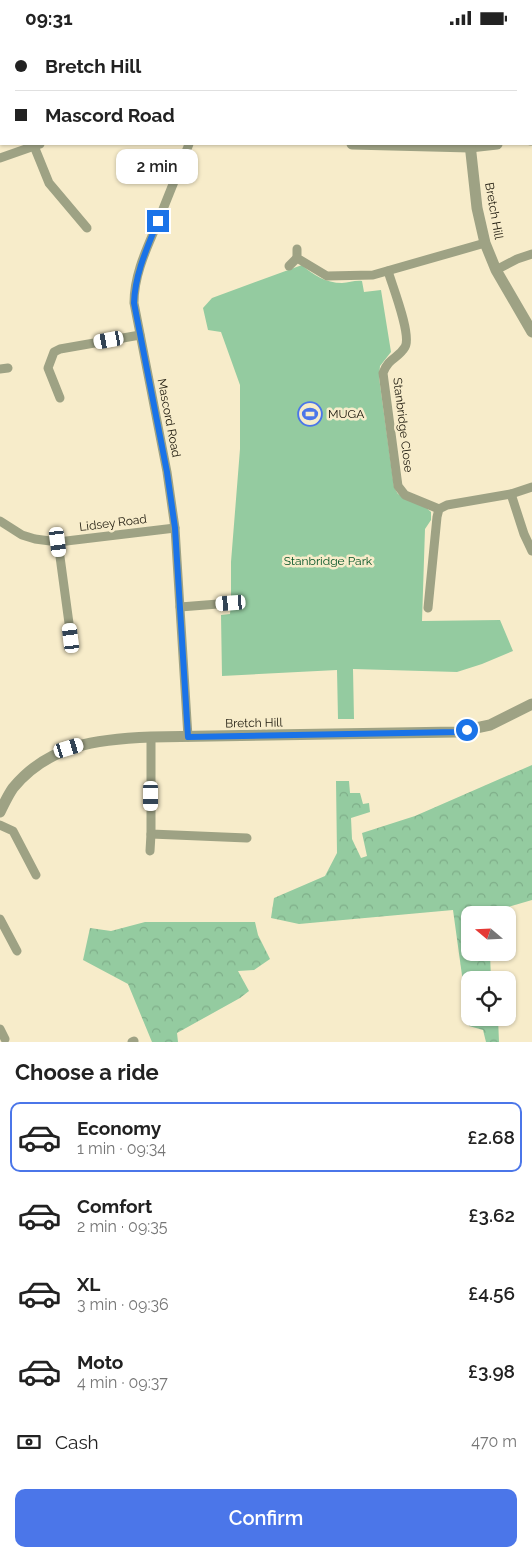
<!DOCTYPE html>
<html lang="en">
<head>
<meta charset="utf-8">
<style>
	body { margin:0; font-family:Raleway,sans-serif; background:#f2f2f2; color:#222; height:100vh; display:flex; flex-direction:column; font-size:19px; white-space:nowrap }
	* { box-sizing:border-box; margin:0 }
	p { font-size:16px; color:#767676 }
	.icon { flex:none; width:28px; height:28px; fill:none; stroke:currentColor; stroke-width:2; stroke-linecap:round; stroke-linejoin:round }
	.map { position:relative; height:1007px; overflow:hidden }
	.details { display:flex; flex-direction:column; background:#fff; flex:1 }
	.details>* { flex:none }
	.banner { position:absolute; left:0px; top:0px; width:532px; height:110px; box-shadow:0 1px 4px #0004; display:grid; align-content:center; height:110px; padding:0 15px; background:#fff }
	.needle { width:32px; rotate:289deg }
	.fabs { position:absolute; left:461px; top:871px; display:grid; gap:10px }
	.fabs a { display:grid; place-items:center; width:55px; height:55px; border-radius:10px; background:#fff; box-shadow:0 1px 4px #0004; font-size:25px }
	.end { position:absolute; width:22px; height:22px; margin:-11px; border:6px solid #1a73e8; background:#fff; box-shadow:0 0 0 2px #fff }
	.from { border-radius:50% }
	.bubble { position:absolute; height:35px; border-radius:10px; background:#fff; box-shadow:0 1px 4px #0004; font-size:16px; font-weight:600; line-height:35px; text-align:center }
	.car { position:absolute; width:15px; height:30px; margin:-15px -8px; border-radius:6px; box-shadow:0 0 4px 1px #0007; background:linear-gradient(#fff 24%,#345 0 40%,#fff 0 76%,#345 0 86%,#fff 0) }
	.banner b { display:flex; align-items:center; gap:18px; height:48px; font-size:19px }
	.banner b+b { border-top:1px solid #e0e0e0 }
	.banner i { width:12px; height:12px; background:#222 }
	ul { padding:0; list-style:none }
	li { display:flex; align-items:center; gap:15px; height:70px; margin:0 10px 8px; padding:0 5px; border:2px solid transparent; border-radius:10px }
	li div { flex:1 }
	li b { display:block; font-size:19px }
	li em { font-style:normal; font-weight:600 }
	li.active { border-color:#4b76e9 }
	li>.icon { width:45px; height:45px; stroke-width:1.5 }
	h2 { padding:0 15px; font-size:22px; line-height:60px }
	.pay { display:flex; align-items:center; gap:12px; height:55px; padding:0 15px; font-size:19px }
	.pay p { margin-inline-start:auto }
	.cta { display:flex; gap:10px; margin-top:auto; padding:10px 15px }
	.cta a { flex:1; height:58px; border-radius:10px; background:#4b76e9; color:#fff; font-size:20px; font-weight:600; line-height:58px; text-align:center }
	.status { display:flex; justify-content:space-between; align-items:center; height:35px; padding:0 25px; background:#fff; direction:ltr }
	.status svg { height:14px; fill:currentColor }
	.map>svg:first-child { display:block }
	.education { fill:#f5dcd5 }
	.forest { fill:url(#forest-crowns) }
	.park { fill:#94cba0 }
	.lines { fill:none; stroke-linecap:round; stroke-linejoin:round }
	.minor { stroke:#9ea284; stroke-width:9 }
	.tertiary { stroke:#9ea284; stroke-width:11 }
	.route { stroke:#1a73e8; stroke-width:6 }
	.labels { text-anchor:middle; stroke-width:5; stroke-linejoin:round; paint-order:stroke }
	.street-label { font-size:12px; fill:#1d190d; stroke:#f7ecca }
	.poi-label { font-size:12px; fill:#1d190d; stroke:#f7ecca; text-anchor:start }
	.park-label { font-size:12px; fill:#035225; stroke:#f7ecca }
</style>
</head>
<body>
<div class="status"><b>09:31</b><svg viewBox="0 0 49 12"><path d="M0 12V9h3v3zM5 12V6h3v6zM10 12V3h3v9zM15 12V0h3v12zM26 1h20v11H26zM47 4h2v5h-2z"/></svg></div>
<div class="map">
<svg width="532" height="1007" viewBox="0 0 532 1007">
	<defs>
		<pattern id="forest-crowns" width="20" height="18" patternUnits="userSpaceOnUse" patternTransform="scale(1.25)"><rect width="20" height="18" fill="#94cba0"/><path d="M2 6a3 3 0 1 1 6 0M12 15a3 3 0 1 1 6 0" fill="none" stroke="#7fae89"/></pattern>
	</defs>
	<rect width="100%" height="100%" fill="#f7ecca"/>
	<polygon class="education" points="353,0 510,0 511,1 353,1"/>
	<g class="forest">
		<polygon points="532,730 532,865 488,878 488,880 470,880 470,918 490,918 491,945 470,945 470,982 498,983 499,1007 486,1007 483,995 469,991 453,875 299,889 271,883 274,863 325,841 337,818 336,746 349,746 350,758 360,758 363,769 369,768 370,777 351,783 352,804 361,823 367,821 362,798 415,781"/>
		<polygon points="145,887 255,887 258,900 270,924 254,935 238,936 249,956 240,963 177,998 178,1007 152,1007 128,949 83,925 90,893 111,896"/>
	</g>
	<path class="park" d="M302,230C313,240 326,248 342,248C349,248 355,245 362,246L364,257L381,255L391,317L380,331L379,342L394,452L398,459L422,469L431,477V485L425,494L422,586L500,585L513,616L482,629L457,637L353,634L354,684H338L337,635L222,641L221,580L230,579L231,568V527L240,414V350L221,297L208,295L203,273L212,263Z"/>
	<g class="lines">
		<g class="minor">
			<polyline points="153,1 153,0"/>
			<polyline points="34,111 49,148 87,193"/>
			<polyline points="0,123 40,109"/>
			<polyline points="297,214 297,223 327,241 373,240 485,208"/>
			<polyline points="289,231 297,223"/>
			<polyline points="496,235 517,224 532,219"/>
			<path d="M388,236C392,250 412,300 405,312C398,324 389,322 383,338L398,451L405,460L439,474"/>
			<polyline points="0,334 8,333"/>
			<polyline points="60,363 48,333 54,317 60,314 140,300"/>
			<polyline points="511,459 524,499 532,516"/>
			<polyline points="0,486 22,500 35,504 58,507 175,493"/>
			<polyline points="58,507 71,603"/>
			<polyline points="180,572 231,568"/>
			<polyline points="428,573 437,482 439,474 447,470 511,459 532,452"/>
			<polyline points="151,702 151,799 247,803"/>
			<path d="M188,702L175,493L167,437L134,268C134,239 147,213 158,187C168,161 179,135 189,109"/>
			<polyline points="0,790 13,796 36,840"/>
			<polyline points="150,816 151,799"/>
			<polyline points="0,884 17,916"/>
			<polyline points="0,994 5,1004"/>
			<polyline points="132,1007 134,1006"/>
		</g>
		<g class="tertiary">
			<polyline points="19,0 20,1"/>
			<polyline points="96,0 99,1"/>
			<polyline points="531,65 532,64"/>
			<polyline points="531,105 532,105"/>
			<polyline points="352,109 470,112 497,109"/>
			<polyline points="470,109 477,173 485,208 496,235 532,297"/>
			<path d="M0,777C4,769 8,760 13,753C49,709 99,704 151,702L457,697L490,690L532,669"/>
		</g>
	</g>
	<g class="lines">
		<path class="route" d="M158,186C147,213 135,239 134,268L167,437L175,493L188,702L457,697L467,695"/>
	</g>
	<defs>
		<g id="stadium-ring" transform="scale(1.25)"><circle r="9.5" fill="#f7ecca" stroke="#4b76e9" stroke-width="1.5"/><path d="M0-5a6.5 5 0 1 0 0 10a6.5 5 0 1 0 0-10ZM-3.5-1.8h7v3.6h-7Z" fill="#4b76e9"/></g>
	</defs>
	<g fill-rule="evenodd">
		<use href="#stadium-ring" x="310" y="379"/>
	</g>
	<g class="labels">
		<g class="street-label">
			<text transform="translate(494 176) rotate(80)" y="4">Bretch Hill</text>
			<text transform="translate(169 383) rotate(79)" y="4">Mascord Road</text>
			<text transform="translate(403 390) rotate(83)" y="4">Stanbridge Close</text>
			<text transform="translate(113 488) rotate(-7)" y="4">Lidsey Road</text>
			<text transform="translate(254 688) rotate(-1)" y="4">Bretch Hill</text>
		</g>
		<g class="poi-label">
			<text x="328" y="383">MUGA</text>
		</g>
		<g class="park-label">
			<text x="328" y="530">Stanbridge Park</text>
		</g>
	</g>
</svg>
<div class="fabs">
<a><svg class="needle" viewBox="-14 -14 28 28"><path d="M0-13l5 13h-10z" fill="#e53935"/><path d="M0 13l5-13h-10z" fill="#767676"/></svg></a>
<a><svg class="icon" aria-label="locate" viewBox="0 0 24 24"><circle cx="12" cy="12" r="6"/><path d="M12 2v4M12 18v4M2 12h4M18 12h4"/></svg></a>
</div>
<i class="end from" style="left:467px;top:695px"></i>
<i class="end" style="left:158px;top:186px"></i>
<div class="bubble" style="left:116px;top:114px;width:82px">2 min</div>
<i class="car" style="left:109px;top:305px;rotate:260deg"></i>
<i class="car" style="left:58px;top:507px;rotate:173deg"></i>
<i class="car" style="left:231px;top:568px;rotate:266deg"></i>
<i class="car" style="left:71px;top:603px;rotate:353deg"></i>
<i class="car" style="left:69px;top:713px;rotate:73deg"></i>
<i class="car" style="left:151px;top:761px;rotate:180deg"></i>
<div class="banner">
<b><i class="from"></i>Bretch Hill</b>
<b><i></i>Mascord Road</b>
</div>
</div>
<section class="details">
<h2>Choose a ride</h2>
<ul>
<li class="active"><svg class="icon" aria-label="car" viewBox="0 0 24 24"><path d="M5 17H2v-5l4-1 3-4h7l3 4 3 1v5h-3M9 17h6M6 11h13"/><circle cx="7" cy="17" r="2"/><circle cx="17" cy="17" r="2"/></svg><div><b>Economy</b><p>1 min · 09:34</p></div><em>£2.68</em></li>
<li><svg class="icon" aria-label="car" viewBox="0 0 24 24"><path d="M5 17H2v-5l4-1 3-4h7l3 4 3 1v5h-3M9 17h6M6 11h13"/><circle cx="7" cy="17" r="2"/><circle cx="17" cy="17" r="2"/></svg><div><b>Comfort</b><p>2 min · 09:35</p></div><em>£3.62</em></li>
<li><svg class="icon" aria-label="car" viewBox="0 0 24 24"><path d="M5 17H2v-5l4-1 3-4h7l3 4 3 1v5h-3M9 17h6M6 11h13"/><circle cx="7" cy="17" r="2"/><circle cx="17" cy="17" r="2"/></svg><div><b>XL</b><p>3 min · 09:36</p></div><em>£4.56</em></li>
<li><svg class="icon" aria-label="car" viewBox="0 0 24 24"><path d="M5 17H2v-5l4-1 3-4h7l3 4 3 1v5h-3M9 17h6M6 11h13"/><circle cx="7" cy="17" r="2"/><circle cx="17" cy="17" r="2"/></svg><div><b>Moto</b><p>4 min · 09:37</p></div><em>£3.98</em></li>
</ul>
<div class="pay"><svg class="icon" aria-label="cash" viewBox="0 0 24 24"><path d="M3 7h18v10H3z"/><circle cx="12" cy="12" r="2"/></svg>Cash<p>470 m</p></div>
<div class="cta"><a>Confirm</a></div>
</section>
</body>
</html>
